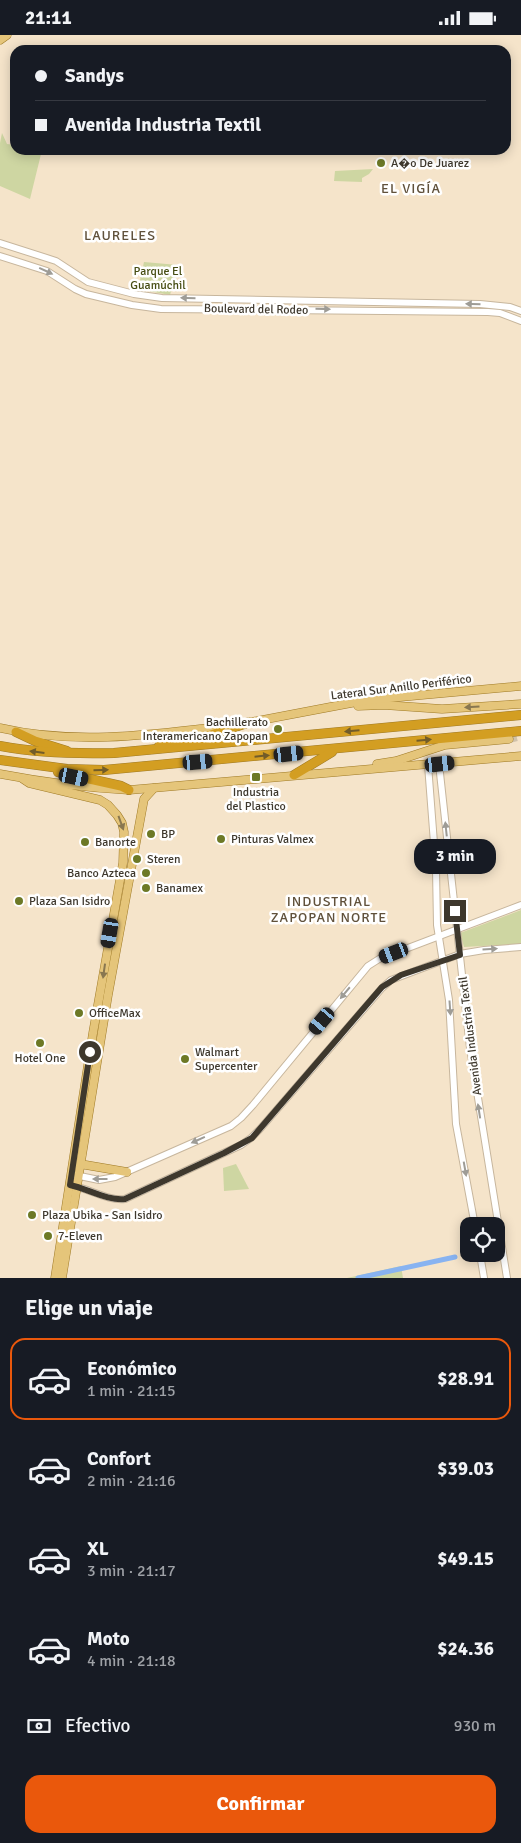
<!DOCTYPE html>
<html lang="es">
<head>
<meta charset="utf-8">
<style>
	body { margin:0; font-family:Signika,sans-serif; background:#20242c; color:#f1f3f6; height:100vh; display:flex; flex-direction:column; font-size:19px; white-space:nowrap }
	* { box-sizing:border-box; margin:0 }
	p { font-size:16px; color:#9ea1a6 }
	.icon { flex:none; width:28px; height:28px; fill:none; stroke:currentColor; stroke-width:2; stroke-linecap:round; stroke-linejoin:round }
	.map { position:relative; height:1243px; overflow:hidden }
	.drawer { display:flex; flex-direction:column; background:#171b24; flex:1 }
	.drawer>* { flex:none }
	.banner { position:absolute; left:10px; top:10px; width:501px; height:110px; border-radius:15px; box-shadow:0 2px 12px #0003; display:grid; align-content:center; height:110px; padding:0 25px; background:#171b24 }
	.tools { position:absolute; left:460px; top:1182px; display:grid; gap:10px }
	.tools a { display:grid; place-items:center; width:45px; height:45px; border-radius:10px; background:#171b24; box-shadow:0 2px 12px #0003; font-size:25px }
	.end { position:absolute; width:22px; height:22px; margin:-11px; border:6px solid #3e382d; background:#fff; box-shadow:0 0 0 2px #fff }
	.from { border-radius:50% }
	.bubble { position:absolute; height:35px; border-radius:15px; background:#171b24; box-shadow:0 2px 12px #0003; font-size:16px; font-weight:700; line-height:35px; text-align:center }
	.car { position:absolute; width:15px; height:30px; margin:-15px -8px; border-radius:6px; box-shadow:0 0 4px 1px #0007; background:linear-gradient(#222 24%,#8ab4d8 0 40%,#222 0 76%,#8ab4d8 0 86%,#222 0) }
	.banner b { display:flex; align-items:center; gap:18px; height:48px; font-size:19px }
	.banner b+b { border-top:1px solid #363941 }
	.banner i { width:12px; height:12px; background:#f1f3f6 }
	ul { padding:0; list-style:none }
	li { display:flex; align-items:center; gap:15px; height:82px; margin:0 10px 8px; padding:0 15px; border:2px solid transparent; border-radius:15px }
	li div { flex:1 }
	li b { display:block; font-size:19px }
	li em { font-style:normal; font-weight:700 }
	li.active { border-color:#ea580c }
	li>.icon { width:45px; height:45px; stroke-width:1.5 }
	h2 { padding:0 25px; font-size:22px; line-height:60px }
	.pay { display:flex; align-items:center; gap:12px; height:55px; padding:0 25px; font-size:19px }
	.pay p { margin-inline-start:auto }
	.cta { display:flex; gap:10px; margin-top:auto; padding:10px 25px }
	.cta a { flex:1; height:58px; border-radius:15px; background:#ea580c; color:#fff; font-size:20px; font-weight:700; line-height:58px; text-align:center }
	.status { display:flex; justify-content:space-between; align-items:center; height:35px; padding:0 25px; background:#171b24; direction:ltr }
	.status svg { height:14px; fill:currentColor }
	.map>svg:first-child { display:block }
	.green { fill:#ced6a2 }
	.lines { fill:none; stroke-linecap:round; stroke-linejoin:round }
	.canal { stroke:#88b3f1; stroke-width:5 }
	.major-tunnel { stroke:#d0c2ab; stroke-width:8; stroke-dasharray:8 4; stroke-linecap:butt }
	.minor-casing { stroke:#c7b69d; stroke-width:8 }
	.major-casing { stroke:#9f7a26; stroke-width:9 }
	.highway-casing { stroke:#9f7a26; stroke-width:10 }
	.minor { stroke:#fff; stroke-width:6 }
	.major { stroke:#e5c57a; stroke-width:8 }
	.highway { stroke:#d39e22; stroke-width:9 }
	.oneway { fill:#9e9c96 }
	.oneway2 { fill:#897750 }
	.oneway3 { fill:#725c29 }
	.route { stroke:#3e382d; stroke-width:6 }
	.poi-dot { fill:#6d7926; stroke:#fff; stroke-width:2 }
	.labels { text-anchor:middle; stroke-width:5; stroke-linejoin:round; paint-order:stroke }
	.poi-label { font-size:12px; fill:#3e382d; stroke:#fff; text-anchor:start }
	.park-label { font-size:12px; fill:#464d13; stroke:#fff }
	.street-label { font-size:12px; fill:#3e382d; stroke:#fff }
	.neighbourhood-label { font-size:14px; letter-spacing:1px; fill:#60513b; stroke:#fff }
</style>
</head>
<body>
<div class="status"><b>21:11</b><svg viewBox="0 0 49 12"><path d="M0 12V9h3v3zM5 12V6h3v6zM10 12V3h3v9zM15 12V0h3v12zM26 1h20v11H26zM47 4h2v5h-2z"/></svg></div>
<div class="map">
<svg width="521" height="1243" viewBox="0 0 521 1243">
	<rect width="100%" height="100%" fill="#f5e4ca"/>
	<g class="green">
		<polygon points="2,98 7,109 15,110 15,115 42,115 30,164 0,151 0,108"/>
		<polygon points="373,134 369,139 362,143 362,147 334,146 335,136"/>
		<polygon points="144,227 178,230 170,260 138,254"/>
		<polygon points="521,875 521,909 464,912 460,898"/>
		<polygon points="236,1129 249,1154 224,1156 223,1133"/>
		<polygon points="401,1231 403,1243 347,1243"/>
	</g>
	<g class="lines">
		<polyline class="canal" points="358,1243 455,1222"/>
		<polyline class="major-tunnel" points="509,704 521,701"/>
		<g class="minor-casing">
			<g id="minor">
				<polyline points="0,208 56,226 88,247 134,259 162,263 480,269 510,272 521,276"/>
				<polyline points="0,221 47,236 75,254 86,259 132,270 161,274 488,277 500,278 521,286"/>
				<polyline points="439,729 470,1013 507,1243"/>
				<polyline points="428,730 436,834 437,890 449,965 456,1089 475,1191"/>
				<polyline points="75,1140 99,1145 115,1142 231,1091 241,1083 253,1070 368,931 379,924 521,870"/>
				<path d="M73,1151C90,1154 108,1166 125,1164L241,1110L251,1103L260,1094L382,953L391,945L460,919L484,915L521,912"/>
				<polyline points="480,1219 484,1243"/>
			</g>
		</g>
		<g class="major-casing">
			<g id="major">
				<polyline points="0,5 7,0"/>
				<polyline points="358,671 384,670 442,674 521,669"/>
				<polyline points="246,688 367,665 521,651"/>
				<path d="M0,693C77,711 157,699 234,690"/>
				<polyline points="377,729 396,726 445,710 509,704"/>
				<path d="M0,739C42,747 86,753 129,755L521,721"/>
				<polyline points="23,744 29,748 100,765 108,770 117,780 122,788 124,797 123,828 93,998 55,1243"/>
				<polyline points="80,1129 127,1137"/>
				<polyline points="62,1243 108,960 144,764 154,753"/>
			</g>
		</g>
		<g class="highway-casing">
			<g id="highway">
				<polyline points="16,697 35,706 67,716"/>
				<path d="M0,711C38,718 75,719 114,718L521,680"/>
				<polyline points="159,711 177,705 208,701 250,687"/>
				<polyline points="0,725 67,734 104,735 521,696"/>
				<polyline points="58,737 121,751 129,755"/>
				<polyline points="294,740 332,717"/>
			</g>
		</g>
		<use href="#minor" class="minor"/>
		<use href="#major" class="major"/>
		<use href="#highway" class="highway"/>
	</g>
	<defs><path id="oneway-solid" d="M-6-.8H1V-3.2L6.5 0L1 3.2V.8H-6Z" transform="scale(1.25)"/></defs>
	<g class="oneway">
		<use href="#oneway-solid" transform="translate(46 236) rotate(25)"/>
		<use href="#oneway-solid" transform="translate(188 263) rotate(-179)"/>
		<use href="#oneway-solid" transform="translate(473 269) rotate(-178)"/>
		<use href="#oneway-solid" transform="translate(323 274) rotate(1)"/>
		<use href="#oneway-solid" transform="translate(446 794) rotate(-96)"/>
		<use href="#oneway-solid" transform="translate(490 914) rotate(-4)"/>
		<use href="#oneway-solid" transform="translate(345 958) rotate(130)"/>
		<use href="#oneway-solid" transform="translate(450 973) rotate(86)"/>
		<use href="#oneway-solid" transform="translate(479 1076) rotate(-99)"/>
		<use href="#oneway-solid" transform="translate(198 1105) rotate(156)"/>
		<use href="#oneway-solid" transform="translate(465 1134) rotate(80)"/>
		<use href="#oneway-solid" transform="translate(100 1144) rotate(-180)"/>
	</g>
	<g class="oneway2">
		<use href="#oneway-solid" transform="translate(472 672) rotate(176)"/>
		<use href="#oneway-solid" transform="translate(121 788) rotate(70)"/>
		<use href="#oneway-solid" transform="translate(104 936) rotate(98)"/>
	</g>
	<g class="oneway3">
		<use href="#oneway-solid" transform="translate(352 696) rotate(175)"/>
		<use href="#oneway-solid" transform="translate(424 705) rotate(-5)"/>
		<use href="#oneway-solid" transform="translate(37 717) rotate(-173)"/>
		<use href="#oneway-solid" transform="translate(262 721) rotate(-6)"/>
		<use href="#oneway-solid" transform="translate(101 735) rotate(-1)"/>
	</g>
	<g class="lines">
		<path class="route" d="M90,1017L70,1150C88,1154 108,1166 125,1164L224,1118L252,1103L382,952L401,940L460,920L455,876"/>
	</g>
	<g class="poi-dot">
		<circle cx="381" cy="128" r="5"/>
		<circle cx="278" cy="694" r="5"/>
		<rect x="251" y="737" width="10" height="10" rx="2.5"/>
		<circle cx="151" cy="799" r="5"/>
		<circle cx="221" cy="804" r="5"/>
		<circle cx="85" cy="807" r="5"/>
		<circle cx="137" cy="824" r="5"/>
		<circle cx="146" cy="838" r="5"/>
		<circle cx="146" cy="853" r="5"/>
		<circle cx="19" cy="866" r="5"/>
		<circle cx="79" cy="978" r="5"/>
		<circle cx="40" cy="1008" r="5"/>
		<circle cx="185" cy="1024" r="5"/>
		<circle cx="32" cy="1180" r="5"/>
		<circle cx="48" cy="1201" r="5"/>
	</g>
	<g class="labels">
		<g class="poi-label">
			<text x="391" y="132">A�o De Juarez</text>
			<text x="268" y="691" text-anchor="end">Bachillerato<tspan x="268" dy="14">Interamericano Zapopan</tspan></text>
			<text x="256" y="761" text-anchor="middle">Industria<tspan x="256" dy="14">del Plastico</tspan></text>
			<text x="161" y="803">BP</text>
			<text x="231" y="808">Pinturas Valmex</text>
			<text x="95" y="811">Banorte</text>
			<text x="147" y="828">Steren</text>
			<text x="136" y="842" text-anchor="end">Banco Azteca</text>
			<text x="156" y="857">Banamex</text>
			<text x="29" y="870">Plaza San Isidro</text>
			<text x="89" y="982">OfficeMax</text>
			<text x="195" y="1021">Walmart<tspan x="195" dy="14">Supercenter</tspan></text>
			<text x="40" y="1027" text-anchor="middle">Hotel One</text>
			<text x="42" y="1184">Plaza Ubika - San Isidro</text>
			<text x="58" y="1205">7-Eleven</text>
		</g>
		<g class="park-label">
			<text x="158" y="240">Parque El<tspan x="158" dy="14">Guamúchil</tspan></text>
		</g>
		<g class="street-label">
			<text transform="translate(256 274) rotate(1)" y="4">Boulevard del Rodeo</text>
			<text transform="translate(401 652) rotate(-7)" y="4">Lateral Sur Anillo Periférico</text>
			<text transform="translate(470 1001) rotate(-97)" y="4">Avenida Industria Textil</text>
		</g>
		<g class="neighbourhood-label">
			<text x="411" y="158">EL VIGÍA</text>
			<text x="120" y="205">LAURELES</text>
			<text x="329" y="871">INDUSTRIAL<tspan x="329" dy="16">ZAPOPAN NORTE</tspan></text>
		</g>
	</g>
</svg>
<div class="tools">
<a><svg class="icon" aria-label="locate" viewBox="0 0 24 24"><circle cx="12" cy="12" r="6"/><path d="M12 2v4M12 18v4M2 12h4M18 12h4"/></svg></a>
</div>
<i class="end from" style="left:90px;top:1017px"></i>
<i class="end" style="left:455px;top:876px"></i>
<div class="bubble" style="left:414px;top:804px;width:82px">3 min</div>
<i class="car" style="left:289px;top:719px;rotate:84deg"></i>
<i class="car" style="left:198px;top:727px;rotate:85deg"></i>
<i class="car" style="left:440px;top:729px;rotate:84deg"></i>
<i class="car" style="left:74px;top:742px;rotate:102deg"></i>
<i class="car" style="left:110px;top:898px;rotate:190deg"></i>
<i class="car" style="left:394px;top:918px;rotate:249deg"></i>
<i class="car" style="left:322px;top:986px;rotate:220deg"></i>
<div class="banner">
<b><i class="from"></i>Sandys</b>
<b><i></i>Avenida Industria Textil</b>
</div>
</div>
<section class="drawer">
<h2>Elige un viaje</h2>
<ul>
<li class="active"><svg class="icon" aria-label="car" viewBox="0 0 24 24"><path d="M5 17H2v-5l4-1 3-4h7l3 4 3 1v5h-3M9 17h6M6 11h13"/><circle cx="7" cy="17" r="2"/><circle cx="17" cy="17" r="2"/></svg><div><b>Económico</b><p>1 min · 21:15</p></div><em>$28.91</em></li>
<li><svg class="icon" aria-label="car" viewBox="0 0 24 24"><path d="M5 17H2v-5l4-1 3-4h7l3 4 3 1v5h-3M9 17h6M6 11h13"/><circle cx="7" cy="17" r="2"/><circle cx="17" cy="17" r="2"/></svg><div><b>Confort</b><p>2 min · 21:16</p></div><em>$39.03</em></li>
<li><svg class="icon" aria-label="car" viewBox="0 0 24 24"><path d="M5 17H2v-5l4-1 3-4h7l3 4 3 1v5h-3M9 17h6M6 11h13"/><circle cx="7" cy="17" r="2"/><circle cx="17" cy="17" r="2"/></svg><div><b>XL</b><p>3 min · 21:17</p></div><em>$49.15</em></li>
<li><svg class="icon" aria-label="car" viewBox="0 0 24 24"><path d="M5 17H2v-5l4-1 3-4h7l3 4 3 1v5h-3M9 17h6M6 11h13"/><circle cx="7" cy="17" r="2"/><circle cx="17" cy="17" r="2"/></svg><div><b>Moto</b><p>4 min · 21:18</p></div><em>$24.36</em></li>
</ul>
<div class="pay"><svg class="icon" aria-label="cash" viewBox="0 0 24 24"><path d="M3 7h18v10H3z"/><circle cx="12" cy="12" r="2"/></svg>Efectivo<p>930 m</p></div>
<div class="cta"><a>Confirmar</a></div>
</section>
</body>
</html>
